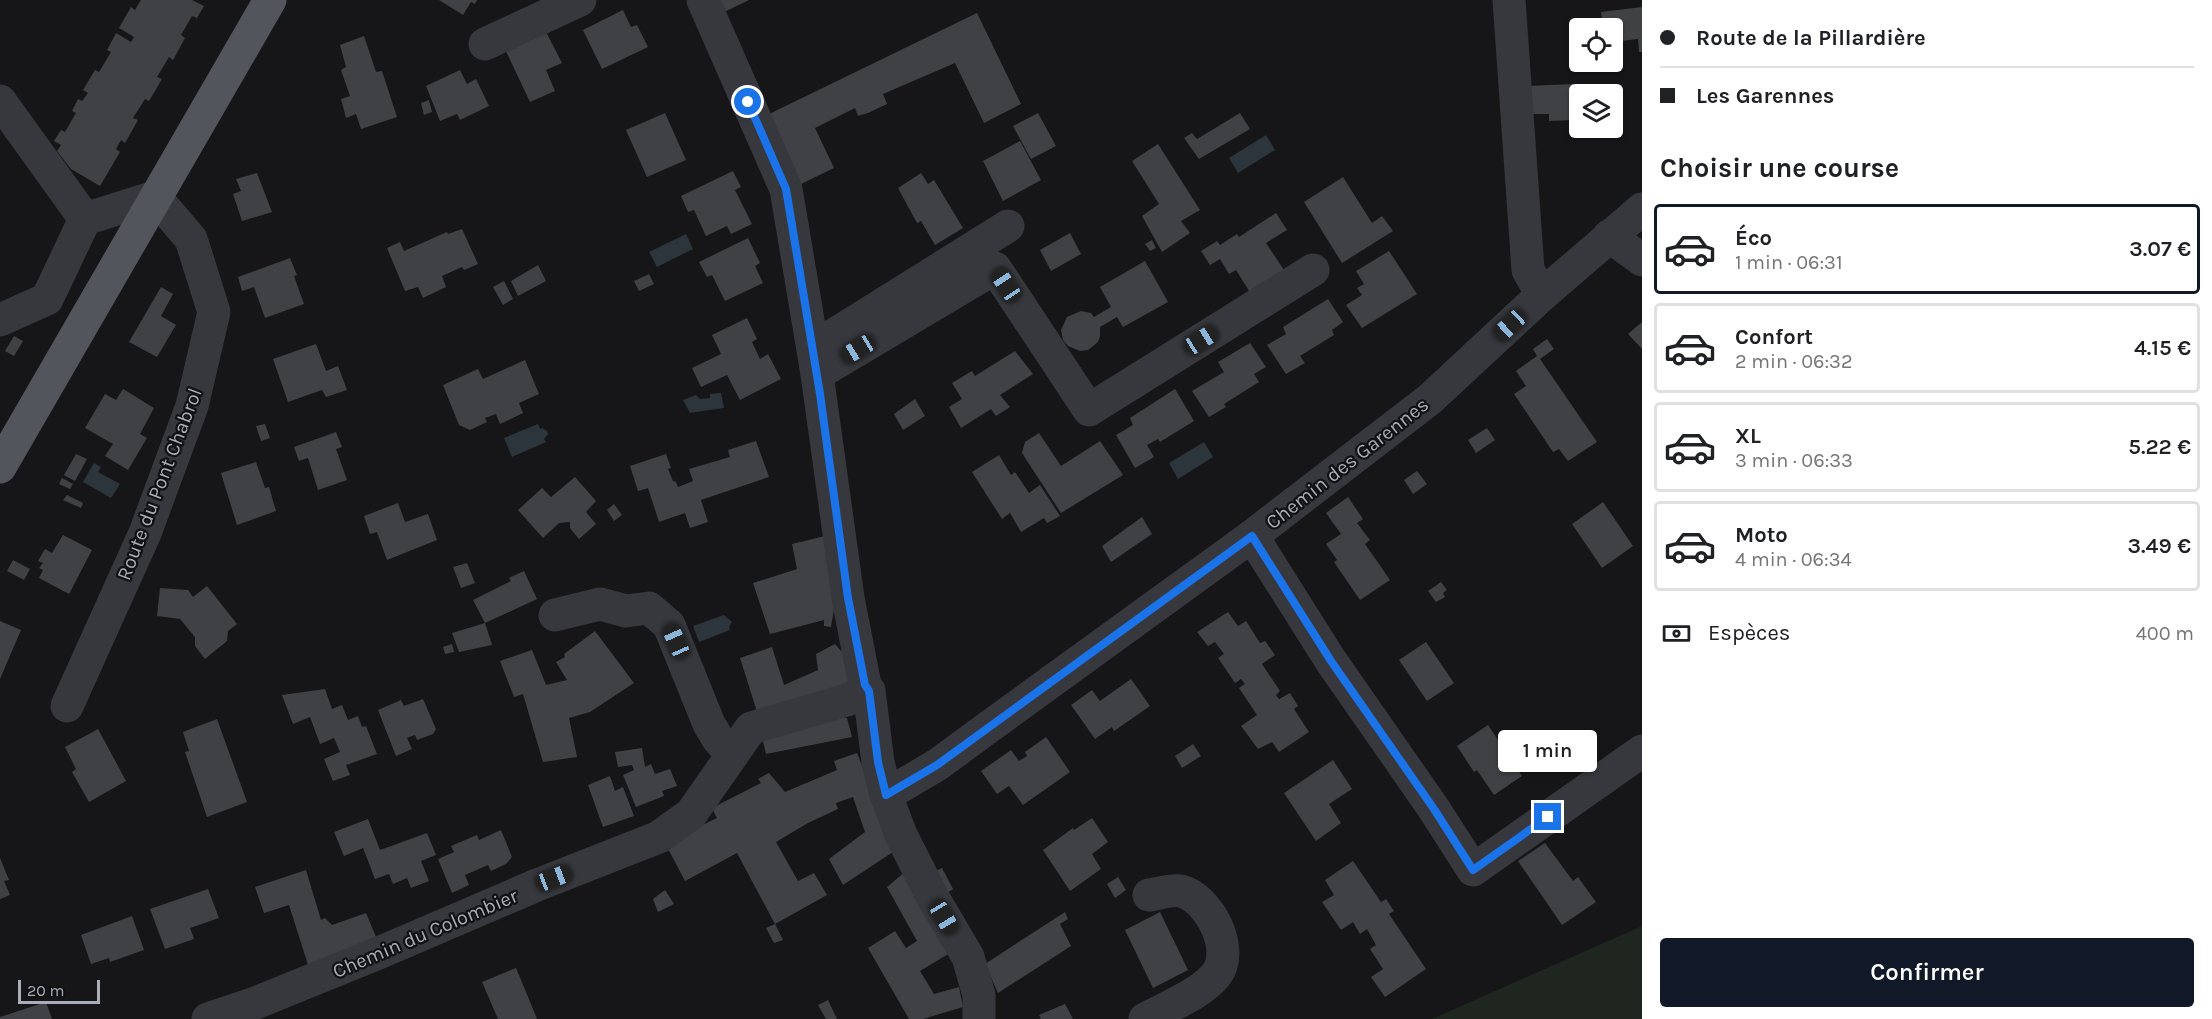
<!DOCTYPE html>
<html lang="fr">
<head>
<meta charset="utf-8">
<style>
	body { margin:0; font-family:Karla,sans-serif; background:#f2f2f2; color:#202124; height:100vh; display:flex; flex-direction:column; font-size:22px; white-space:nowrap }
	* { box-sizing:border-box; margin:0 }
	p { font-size:20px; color:#757577 }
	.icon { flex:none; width:33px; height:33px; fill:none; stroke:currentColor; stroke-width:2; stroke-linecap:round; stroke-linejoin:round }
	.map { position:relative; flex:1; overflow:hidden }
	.drawer { display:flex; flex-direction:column; background:#fff; width:570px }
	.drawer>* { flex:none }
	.hud { display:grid; align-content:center; height:132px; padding:0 18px; background:#fff }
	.fabs { position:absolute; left:1569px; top:18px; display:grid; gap:12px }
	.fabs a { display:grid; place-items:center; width:54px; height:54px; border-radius:6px; background:#fff; box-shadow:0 2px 4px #0004; font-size:30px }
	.scale { position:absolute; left:18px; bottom:15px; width:82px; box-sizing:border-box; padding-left:6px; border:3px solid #a8adb8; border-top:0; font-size:16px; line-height:21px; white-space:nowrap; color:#a8adb8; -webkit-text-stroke:4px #111113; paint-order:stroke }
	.end { position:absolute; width:27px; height:27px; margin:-14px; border:8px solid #1a73e8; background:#fff; box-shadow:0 0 0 3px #fff }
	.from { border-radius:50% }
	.bubble { position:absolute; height:42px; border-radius:6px; background:#fff; box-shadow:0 2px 4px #0004; font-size:20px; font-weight:600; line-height:42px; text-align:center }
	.car { position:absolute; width:18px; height:36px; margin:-18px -9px; border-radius:8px; box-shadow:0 0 4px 2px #0007; background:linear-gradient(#222 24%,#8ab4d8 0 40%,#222 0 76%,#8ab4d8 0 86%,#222 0) }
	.hud b { display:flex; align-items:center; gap:21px; height:57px; font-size:22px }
	.hud b+b { border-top:2px solid #e0e0e0 }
	.hud i { width:15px; height:15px; background:#202124 }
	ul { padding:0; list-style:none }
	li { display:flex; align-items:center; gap:18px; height:90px; margin:0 12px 9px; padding:0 6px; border:3px solid #e0e0e0; border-radius:6px }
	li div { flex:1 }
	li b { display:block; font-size:22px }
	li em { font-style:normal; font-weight:600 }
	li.current { border-color:#111827 }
	li>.icon { width:54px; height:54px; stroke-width:1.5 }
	h2 { padding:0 18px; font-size:27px; line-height:72px }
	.pay { display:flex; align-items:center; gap:15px; height:66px; padding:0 18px; font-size:22px }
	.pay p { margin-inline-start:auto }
	.primary-button { display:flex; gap:12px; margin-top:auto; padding:12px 18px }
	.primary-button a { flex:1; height:69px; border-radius:6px; background:#111827; color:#fff; font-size:24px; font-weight:600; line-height:69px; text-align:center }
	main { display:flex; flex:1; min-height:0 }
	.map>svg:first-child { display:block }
	.green { fill:#1e261f }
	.water { fill:#2c353c }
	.building { fill:#404145 }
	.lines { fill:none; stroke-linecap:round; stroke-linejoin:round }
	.minor { stroke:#37383d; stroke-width:33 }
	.major { stroke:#53555c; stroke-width:33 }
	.route { stroke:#1a73e8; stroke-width:8 }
	.labels { text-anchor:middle; stroke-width:4.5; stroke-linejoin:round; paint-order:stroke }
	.street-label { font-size:20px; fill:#a8adb8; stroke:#111113 }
</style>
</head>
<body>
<main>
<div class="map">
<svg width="1642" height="1019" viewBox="0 0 1642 1019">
	<rect width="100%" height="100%" fill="#161618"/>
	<polygon class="green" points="1642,926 1642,1019 1432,1019"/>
	<g class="water">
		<polygon points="1266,135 1275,150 1238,173 1229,158"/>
		<polygon points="686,234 693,249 657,267 649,252"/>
		<polygon points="721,393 724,408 690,413 683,400 696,395 700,399 710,398 710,394"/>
		<polygon points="538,424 540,429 542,428 547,431 548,434 544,439 546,442 512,457 504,438"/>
		<polygon points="1204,442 1213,457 1178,479 1169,463"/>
		<polygon points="94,463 101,467 98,472 120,484 111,498 83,482"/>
		<polygon points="724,615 732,622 729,627 730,630 699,642 693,626"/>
	</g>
	<g class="building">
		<polygon points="141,0 192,0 204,6 197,18 192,16 181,35 185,38 173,60 169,57 157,77 162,79 149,101 145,99 133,118 138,120 125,143 121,140 116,149 120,152 100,186 71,169 57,151 61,145 54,141 61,130 65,132 76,113 72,111 78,99 82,101 88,93 83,90 95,70 99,72 111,52 107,50 116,33 131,42 134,37 119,28 131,7 135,10"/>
		<polygon points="439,0 477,0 475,4 471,2 463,15"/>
		<polygon points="713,0 749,0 720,14"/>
		<polygon points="1642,7 1642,52 1639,52 1638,39 1612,42 1612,28 1603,28 1601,12"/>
		<polygon points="623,10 631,27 637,25 648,47 602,69 583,30"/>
		<polygon points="977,13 1021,104 984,123 955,63 883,94 887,104 868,113 858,116 855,108 815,128 834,168 801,184 767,115"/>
		<polygon points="543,26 562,63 546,70 555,91 530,102 503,45"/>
		<polygon points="364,36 376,72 382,71 397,117 361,129 356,114 346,118 341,99 350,96 341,70 346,67 340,45"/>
		<polygon points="460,70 467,84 476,79 489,106 460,120 457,114 440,121 426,86"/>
		<polygon points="1574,84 1576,120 1549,121 1549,114 1527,114 1526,86"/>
		<polygon points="429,100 432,112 424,115 421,103"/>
		<polygon points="665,113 686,160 647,177 626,130"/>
		<polygon points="1038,113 1056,146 1031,159 1013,126"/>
		<polygon points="1240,113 1250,129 1199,159 1184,138 1192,133 1197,139"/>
		<polygon points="1020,141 1041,180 1003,201 983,161"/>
		<polygon points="1158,144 1200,210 1181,221 1190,233 1162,252 1142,216 1159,204 1132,161"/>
		<polygon points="733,171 741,187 735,190 752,224 731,234 727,226 706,236 694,210 688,212 681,196"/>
		<polygon points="257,173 272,212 242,221 233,194 241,191 236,179"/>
		<polygon points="921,173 928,184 934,180 963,228 935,245 921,221 917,223 898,188"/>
		<polygon points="1343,177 1372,223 1382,216 1393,231 1342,263 1304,202"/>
		<polygon points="1276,213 1287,230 1266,243 1286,273 1251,294 1236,270 1229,274 1220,259 1210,265 1201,251 1217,241 1220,245 1237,234 1239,237"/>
		<polygon points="462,229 478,264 464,270 462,267 442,276 446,287 423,298 418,287 405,291 387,248 400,242 404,251 447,232 448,234"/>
		<polygon points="1070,233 1081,254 1051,271 1040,250"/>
		<polygon points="748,238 760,263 755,266 763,283 725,301 712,275 707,277 699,262"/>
		<polygon points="1152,240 1156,248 1150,251 1145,244"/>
		<polygon points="1389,251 1417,294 1362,328 1346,305 1362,295 1357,288 1364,284 1356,271"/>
		<polygon points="290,258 297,275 294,276 304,304 265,318 254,287 242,291 238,277"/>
		<polygon points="1145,261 1168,302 1123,327 1117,317 1100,327 1100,336 1098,342 1088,350 1080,351 1068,346 1063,340 1061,330 1067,317 1081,311 1091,313 1094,317 1111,307 1100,287"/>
		<polygon points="538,265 546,281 518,296 511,281"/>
		<polygon points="649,274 654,284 639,291 634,281"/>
		<polygon points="504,281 513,299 503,305 493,287"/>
		<polygon points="161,287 173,294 161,316 176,325 157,357 129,342"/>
		<polygon points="1328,299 1343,322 1332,330 1334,335 1300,356 1305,363 1286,374 1267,345 1286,334 1283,327"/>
		<polygon points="747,318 757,339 752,342 760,359 768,354 781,379 740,400 727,375 701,387 692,368 721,354 712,335"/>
		<polygon points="1642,322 1642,349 1628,334"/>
		<polygon points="14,336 23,341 14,356 5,351"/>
		<polygon points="1547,339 1554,349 1540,359 1597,442 1568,461 1559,449 1553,452 1514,394 1526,386 1516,371 1537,356 1533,349"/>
		<polygon points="1250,343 1266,367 1254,374 1259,382 1224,404 1226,407 1209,417 1192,391 1224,372 1218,362"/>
		<polygon points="316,344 326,371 338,366 347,390 326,397 322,390 288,402 273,359"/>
		<polygon points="1015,351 1033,374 1000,395 1010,407 996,416 991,409 961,428 949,407 962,399 952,383 972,371 975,376"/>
		<polygon points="525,360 539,394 519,403 523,413 500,424 496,414 485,418 487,422 470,430 459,425 443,385 478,369 483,379"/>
		<polygon points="123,389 154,408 140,434 147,438 128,470 105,456 113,444 85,428 105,394 116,400"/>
		<polygon points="1175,389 1194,421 1160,442 1158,439 1147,445 1154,457 1135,468 1116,435 1133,425 1130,418"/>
		<polygon points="915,399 925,416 903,430 894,414"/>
		<polygon points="265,424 270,438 261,441 256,426"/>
		<polygon points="1487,428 1495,440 1476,453 1468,440"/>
		<polygon points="336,432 342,447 336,449 347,480 318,490 308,458 299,461 294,447"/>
		<polygon points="1039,433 1061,466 1100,441 1123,475 1061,513 1022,453 1025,442"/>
		<polygon points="756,441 769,477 701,500 708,522 690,528 685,513 659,522 648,488 638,491 630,466 666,454 671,468 668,469 673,481 676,482 678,487 693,481 689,469 730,457 728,450"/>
		<polygon points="76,454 87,459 75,481 64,475"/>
		<polygon points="999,455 1011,475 1015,472 1029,493 1040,485 1060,516 1047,523 1044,518 1021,532 1010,513 1002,519 972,472"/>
		<polygon points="256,462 265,488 269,487 276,511 237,525 221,473"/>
		<polygon points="1417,471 1427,484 1413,494 1404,480"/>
		<polygon points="575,477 596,501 586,512 596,524 579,539 570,528 570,522 559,523 543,538 518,510 542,488 551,497"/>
		<polygon points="62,478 73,484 70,489 59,484"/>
		<polygon points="67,495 83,503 81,508 63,500"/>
		<polygon points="1348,497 1363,519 1357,523 1370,540 1365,544 1390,580 1360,600 1334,562 1337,560 1326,544 1341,534 1326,513"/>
		<polygon points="1603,502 1633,546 1602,568 1572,524"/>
		<polygon points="398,503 405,522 428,514 437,540 387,560 377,532 370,534 364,516"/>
		<polygon points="614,504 622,515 614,521 607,510"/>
		<polygon points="1142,517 1152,534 1111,562 1102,546"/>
		<polygon points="63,535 92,550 69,594 39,578 43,570 39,568 43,563 38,561 45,549 52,553"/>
		<polygon points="825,536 836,597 831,627 824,626 824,620 770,634 753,583 797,569 792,544"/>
		<polygon points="13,560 30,569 24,580 7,571"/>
		<polygon points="467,563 475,583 461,588 453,567"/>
		<polygon points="524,571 537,599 485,623 492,645 459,652 452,633 485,623 473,600 511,581 509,578"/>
		<polygon points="1441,582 1447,590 1443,593 1445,597 1436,602 1428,591"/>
		<polygon points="207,586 237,624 228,631 227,641 205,659 195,646 195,637 180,619 157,616 160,588 188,590 193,597"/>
		<polygon points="1228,612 1238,626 1246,621 1260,643 1265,641 1275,655 1262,664 1280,691 1276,695 1279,699 1290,693 1298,706 1294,709 1309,732 1279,752 1272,742 1258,749 1241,726 1257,715 1239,688 1245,684 1241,679 1235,683 1218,658 1224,654 1215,642 1208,646 1197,632"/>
		<polygon points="0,621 21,630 0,679"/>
		<polygon points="595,631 634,683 590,712 569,718 577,757 543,762 523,694 514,697 500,661 532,650 546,685 567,680 556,662 565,657 564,654"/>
		<polygon points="1426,642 1454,683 1427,701 1399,660"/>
		<polygon points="452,644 454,652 445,654 443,647"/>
		<polygon points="835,644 844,654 851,691 759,718 740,658 772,647 784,685 818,670 816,654"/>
		<polygon points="1131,679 1150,706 1114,731 1112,727 1095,739 1071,705 1092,690 1100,701"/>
		<polygon points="325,689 332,709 342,705 348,720 358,716 362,727 366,726 377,754 346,765 350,775 333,781 324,759 340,752 334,738 320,744 310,717 293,724 282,695"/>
		<polygon points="423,699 436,729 433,734 417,740 415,735 407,738 412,749 396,756 378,710 401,700 404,706"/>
		<polygon points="824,713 847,718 852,737 766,754 761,732"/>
		<polygon points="217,719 247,802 207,817 185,752 189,751 183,732"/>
		<polygon points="1488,725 1522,776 1494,795 1477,770 1474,772 1457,746"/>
		<polygon points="98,729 126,781 89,802 72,772 76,769 65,747"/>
		<polygon points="1046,737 1070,772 1023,805 1009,786 997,794 981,771 1011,750 1019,761 1027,756 1025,752"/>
		<polygon points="1193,744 1201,756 1182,768 1175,756"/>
		<polygon points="642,748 645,767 651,764 655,774 670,769 677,786 662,791 664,796 636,807 623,775 634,770 632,765 618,767 615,752"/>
		<polygon points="857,753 896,850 843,885 829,859 865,832 853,797 836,803 838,809 808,823 776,842 798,881 814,873 827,895 775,924 737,853 685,881 665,843 717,818 712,808 761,783 758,779 769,773 785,792 837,770 834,761"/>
		<polygon points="1333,760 1352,789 1329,804 1341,823 1316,841 1284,793"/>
		<polygon points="610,776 615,791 623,787 634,816 603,827 588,785"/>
		<polygon points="1092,818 1108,842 1092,854 1101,869 1070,891 1043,850 1073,828 1074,830"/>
		<polygon points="368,819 380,850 427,833 436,855 421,861 429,881 411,888 407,878 393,884 389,874 375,879 363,848 344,856 334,832"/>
		<polygon points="501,830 512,857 506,864 491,871 488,865 465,875 469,885 452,893 438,859 454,852 451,846 477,835 479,840"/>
		<polygon points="1545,843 1573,881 1578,877 1596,902 1562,925 1518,861"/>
		<polygon points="0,858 9,880 4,881 10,895 0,899"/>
		<polygon points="1353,861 1381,902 1386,899 1394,911 1389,914 1426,969 1385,997 1371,977 1383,969 1370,949 1376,945 1367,929 1360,934 1353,922 1341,930 1322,902 1334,895 1325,880"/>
		<polygon points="942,868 953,889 943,896 931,873"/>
		<polygon points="306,870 321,920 325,918 332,925 366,913 379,944 309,968 289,905 264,913 255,887"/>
		<polygon points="906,871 950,953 920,971 934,994 959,987 963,1007 923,1019 909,1019 868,948 895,931 906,948 917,941 887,887"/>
		<polygon points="1118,877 1126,890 1115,898 1107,884"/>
		<polygon points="208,889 219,918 190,928 194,939 165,949 150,909"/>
		<polygon points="665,890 674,904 658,912 653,899"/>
		<polygon points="1065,912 1068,919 1060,924 1071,946 998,993 985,964"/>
		<polygon points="1160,912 1188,970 1153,988 1125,930"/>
		<polygon points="132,916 144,950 110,962 109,958 91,964 81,935"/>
		<polygon points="775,924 783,940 774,943 766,928"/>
		<polygon points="516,968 533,1009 537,1019 498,1019 482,982"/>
		<polygon points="828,1000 837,1019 826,1019 818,1005"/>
		<polygon points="46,1002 52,1019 0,1019 0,1017"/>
		<polygon points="1065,1004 1073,1019 1041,1019 1039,1015"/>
	</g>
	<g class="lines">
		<g class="minor">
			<polyline points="703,0 786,189 817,374 848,598 865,685 869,691 878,762 886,795 901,835 932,896 968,957 979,995 979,1019"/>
			<polyline points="1509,0 1528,270 1542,295"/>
			<polyline points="485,44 580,0"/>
			<polyline points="0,101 85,219"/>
			<polyline points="1609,236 1642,260"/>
			<polyline points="0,320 47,299 85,219 155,197 191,239 214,312 192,406 145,533 67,706"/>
			<polyline points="813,348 1008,226"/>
			<polyline points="817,374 995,268 1089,410 1313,270"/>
			<polyline points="1252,536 1331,661 1434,809 1473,870 1642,751"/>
			<polyline points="555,615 600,604 626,611 649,608 669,625 709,724 718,739 732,755"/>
			<polyline points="886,795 937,765 986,729 1252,536 1430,399 1542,295 1642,209"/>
			<polyline points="208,1019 253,1004 381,952 537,885 659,837 691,814 751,728 850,699 869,691"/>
			<path d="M1145,1019C1169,1006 1199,995 1216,975C1236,950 1209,898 1181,891C1172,889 1158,894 1149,895"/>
		</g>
		<polyline class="major" points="0,467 270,0"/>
	</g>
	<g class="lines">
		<polyline class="route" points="748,102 786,189 820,394 848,598 865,685 869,691 878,762 886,795 937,765 1252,536 1331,661 1434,809 1473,870 1548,817"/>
	</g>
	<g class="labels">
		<g class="street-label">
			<text transform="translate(1347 463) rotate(-38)" y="7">Chemin des Garennes</text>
			<text transform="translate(159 484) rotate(-69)" y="7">Route du Pont Chabrol</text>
			<text transform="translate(425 933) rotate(-23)" y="7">Chemin du Colombier</text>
		</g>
	</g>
</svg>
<div class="fabs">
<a><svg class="icon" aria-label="locate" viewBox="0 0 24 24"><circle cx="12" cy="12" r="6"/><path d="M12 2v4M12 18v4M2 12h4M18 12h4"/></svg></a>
<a><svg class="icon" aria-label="layers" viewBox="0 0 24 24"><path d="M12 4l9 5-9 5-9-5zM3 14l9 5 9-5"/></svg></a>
</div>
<div class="scale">20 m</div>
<i class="end from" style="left:748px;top:102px"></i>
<i class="end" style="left:1548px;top:817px"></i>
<div class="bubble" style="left:1498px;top:730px;width:99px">1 min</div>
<i class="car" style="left:1006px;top:285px;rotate:326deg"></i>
<i class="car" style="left:1510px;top:325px;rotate:227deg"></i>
<i class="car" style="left:1201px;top:340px;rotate:58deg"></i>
<i class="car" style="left:858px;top:349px;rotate:239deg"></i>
<i class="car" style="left:676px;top:641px;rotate:336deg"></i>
<i class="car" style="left:554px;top:878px;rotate:69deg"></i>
<i class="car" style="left:944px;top:917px;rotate:149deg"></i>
</div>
<section class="drawer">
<div class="hud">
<b><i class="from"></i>Route de la Pillardière</b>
<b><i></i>Les Garennes</b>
</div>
<h2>Choisir une course</h2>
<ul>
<li class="current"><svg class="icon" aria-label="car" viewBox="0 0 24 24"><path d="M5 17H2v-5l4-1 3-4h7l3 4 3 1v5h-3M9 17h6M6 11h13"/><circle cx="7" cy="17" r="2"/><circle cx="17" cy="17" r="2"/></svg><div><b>Éco</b><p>1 min · 06:31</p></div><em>3.07 €</em></li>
<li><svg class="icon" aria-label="car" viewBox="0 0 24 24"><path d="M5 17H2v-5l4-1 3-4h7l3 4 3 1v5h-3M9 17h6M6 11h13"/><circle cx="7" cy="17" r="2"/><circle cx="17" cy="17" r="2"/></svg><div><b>Confort</b><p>2 min · 06:32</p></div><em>4.15 €</em></li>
<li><svg class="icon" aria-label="car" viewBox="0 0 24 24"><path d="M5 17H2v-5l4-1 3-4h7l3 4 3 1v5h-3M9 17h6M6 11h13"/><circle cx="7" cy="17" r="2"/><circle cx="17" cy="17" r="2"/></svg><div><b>XL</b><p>3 min · 06:33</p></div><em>5.22 €</em></li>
<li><svg class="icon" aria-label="car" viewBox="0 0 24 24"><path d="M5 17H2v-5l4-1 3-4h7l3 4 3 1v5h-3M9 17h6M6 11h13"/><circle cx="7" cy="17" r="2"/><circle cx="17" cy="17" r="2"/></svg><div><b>Moto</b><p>4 min · 06:34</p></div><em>3.49 €</em></li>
</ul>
<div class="pay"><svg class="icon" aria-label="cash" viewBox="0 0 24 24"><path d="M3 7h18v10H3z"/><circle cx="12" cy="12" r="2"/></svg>Espèces<p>400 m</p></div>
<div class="primary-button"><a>Confirmer</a></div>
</section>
</main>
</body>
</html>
